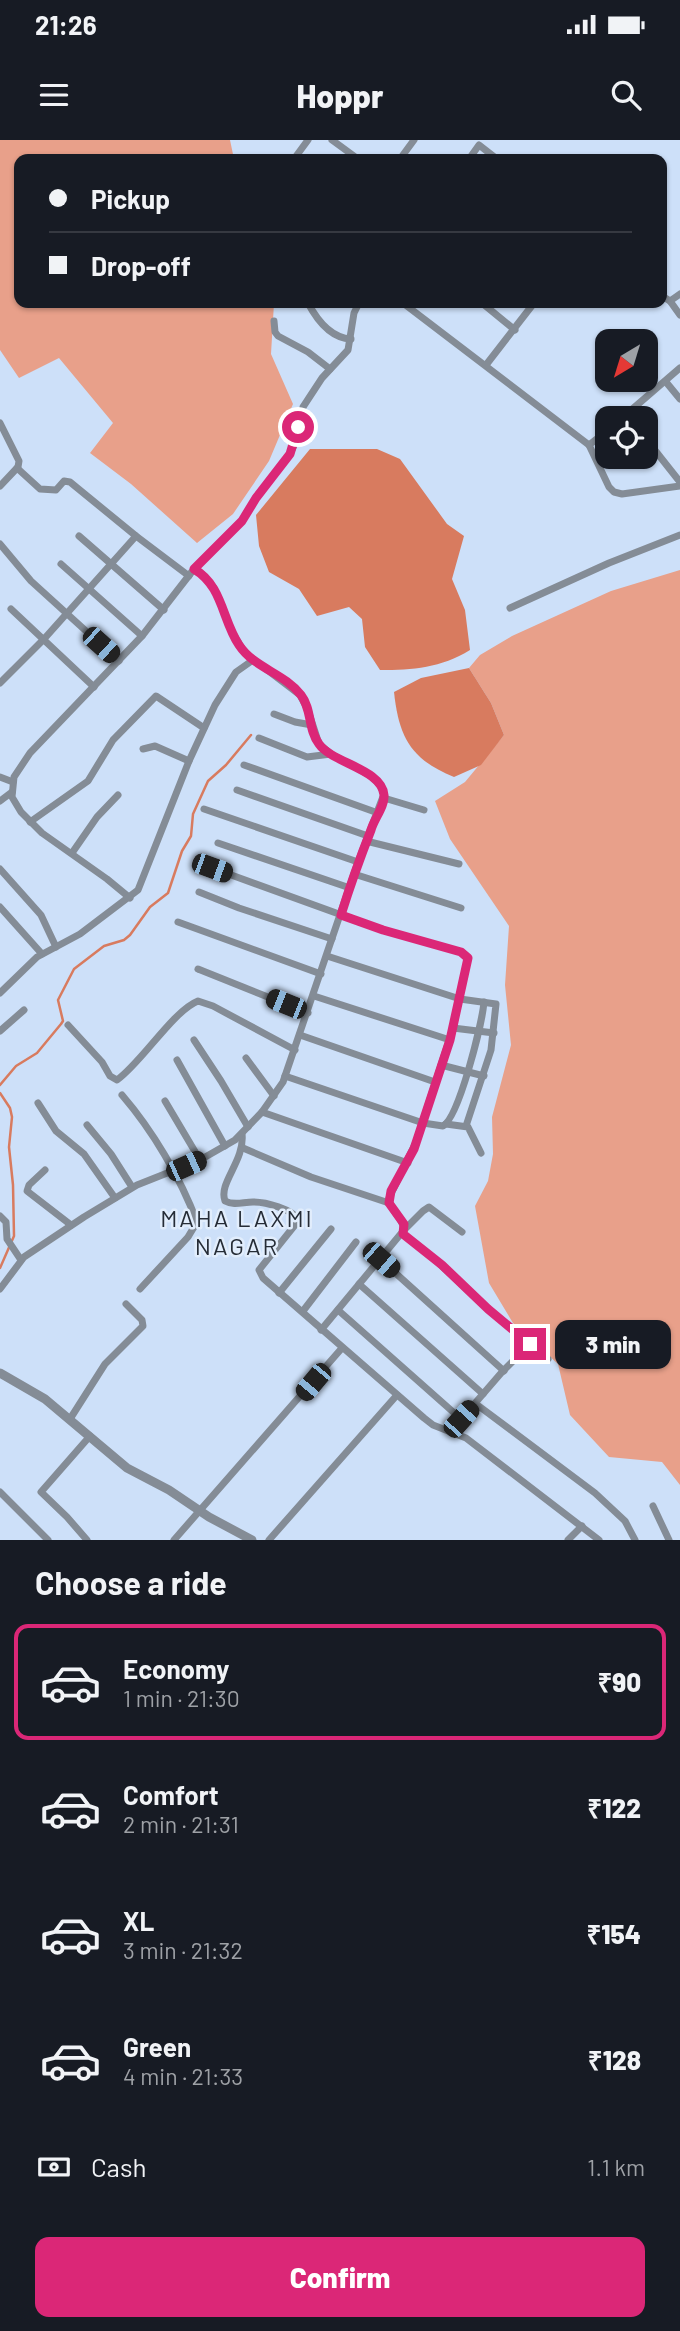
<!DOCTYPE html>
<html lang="en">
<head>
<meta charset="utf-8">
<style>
	body { margin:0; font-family:Barlow,sans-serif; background:#20242c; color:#f1f3f6; height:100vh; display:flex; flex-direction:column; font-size:26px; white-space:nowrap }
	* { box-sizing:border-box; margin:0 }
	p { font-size:23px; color:#9ea1a6 }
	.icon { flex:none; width:38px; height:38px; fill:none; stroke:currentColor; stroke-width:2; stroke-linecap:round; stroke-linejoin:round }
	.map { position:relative; height:1400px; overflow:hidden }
	.details { display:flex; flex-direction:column; background:#171b24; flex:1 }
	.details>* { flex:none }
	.banner { position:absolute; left:14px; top:14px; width:653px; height:154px; border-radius:14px; box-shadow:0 2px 5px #0004; display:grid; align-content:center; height:154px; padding:0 35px; background:#171b24 }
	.needle { width:46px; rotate:218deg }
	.tools { position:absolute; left:595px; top:189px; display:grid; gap:14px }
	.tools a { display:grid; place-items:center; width:63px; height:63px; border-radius:14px; background:#171b24; box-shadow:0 2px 5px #0004; font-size:35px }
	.end { position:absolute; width:32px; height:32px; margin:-16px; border:9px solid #db2777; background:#fff; box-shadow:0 0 0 4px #fff }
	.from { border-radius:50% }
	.bubble { position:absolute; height:49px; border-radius:14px; background:#171b24; box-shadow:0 2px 5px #0004; font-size:23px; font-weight:800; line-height:49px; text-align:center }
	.car { position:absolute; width:21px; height:42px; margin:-21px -10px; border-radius:9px; box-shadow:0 0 5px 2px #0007; background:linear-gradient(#222 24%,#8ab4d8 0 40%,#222 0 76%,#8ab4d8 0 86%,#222 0) }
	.banner b { display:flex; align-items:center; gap:24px; height:66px; font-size:26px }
	.banner b+b { border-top:2px solid #363941 }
	.banner i { width:18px; height:18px; background:#f1f3f6 }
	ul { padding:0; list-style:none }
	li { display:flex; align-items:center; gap:21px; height:116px; margin:0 14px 10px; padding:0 21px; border:4px solid transparent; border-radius:14px }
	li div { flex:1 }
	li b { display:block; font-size:26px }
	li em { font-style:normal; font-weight:800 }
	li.active { border-color:#db2777 }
	li>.icon { width:63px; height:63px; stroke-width:1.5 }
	h2 { padding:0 35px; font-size:32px; line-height:84px }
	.pay { display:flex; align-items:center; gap:18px; height:77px; padding:0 35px; font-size:26px }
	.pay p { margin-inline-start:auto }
	.action { display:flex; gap:14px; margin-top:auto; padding:14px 35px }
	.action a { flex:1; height:80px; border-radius:14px; background:#db2777; color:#fff; font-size:28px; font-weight:800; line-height:80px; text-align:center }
	.status { display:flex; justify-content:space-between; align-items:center; height:49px; padding:0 35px; background:#171b24; direction:ltr }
	.status svg { height:19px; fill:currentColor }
	header { display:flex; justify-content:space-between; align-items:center; height:91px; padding:0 35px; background:#171b24; font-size:32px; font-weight:800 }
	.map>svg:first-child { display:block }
	.green { fill:#e8a08a }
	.water { fill:#d87b5f }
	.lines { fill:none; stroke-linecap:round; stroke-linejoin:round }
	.stream { stroke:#d87b5f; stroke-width:2.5 }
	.minor { stroke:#848c96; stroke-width:7 }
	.tertiary { stroke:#848c96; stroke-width:9 }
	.route { stroke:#db2777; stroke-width:9 }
	.labels { text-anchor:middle; stroke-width:5; stroke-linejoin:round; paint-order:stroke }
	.neighbourhood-label { font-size:24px; letter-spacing:2px; fill:#252c36; stroke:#e1edfc }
</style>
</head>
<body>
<div class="status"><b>21:26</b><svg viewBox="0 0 49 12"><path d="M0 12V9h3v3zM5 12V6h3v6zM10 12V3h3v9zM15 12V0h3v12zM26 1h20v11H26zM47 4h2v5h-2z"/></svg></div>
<header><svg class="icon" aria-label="menu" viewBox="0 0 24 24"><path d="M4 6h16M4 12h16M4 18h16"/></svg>Hoppr<svg class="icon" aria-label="search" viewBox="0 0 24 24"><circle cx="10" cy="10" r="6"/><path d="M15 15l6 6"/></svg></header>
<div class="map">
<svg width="680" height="1400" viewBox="0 0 680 1400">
	<rect width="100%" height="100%" fill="#cde0f9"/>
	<g class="green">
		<polygon points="0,0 230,0 234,19 19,19 19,163 274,163 271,214 293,264 269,321 233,374 197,403 131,344 90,313 113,283 59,218 19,238 0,210"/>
		<polygon points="680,430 680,1345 662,1322 609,1317 570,1275 558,1224 513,1183 489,1143 475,1066 488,1041 493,1014 492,977 511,905 505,845 509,786 450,699 435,661 465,642 504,595 491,563 469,528 480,515 512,496 611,451"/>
	</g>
	<g class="water">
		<path d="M310,309H377L400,319L447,384L464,396L452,439L465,470L470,510C441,528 413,530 380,530L365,507L362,479L349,467L317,476L299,449L269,432L259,406L256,375Z"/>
		<path d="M469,528L491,563L504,595L481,625L454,637C410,619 399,597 394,552L421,538Z"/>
	</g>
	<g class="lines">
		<g class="stream">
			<polyline points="0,945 16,926 37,913 61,884 63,881 58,860 74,829 104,806 124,800 130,795 150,767 168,753 182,711 191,696 193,674 208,641 226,625 251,595"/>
			<polyline points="0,953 10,968 12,977 9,1007 13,1045 14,1096 0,1128"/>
		</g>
		<g class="minor">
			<polyline points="332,0 358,19"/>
			<polyline points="294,19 308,0"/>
			<polyline points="400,19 414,0"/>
			<polyline points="469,19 479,5 497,19"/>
			<polyline points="662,156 670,161 680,175"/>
			<polyline points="670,161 680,154"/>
			<path d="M308,163C317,180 330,198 351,199"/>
			<polyline points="403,163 589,305 609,347 614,352 622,354 680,346"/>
			<polyline points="482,163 515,190"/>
			<polyline points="274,181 275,192 278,196 308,212 330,229"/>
			<polyline points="486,225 534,163"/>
			<polyline points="666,242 680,259"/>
			<polyline points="622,278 680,228"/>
			<polyline points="0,283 19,321 18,327 0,346"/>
			<polyline points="646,299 680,342"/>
			<polyline points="589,305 607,291"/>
			<polyline points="17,328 40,349 56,350 64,341 70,342 136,396 189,436"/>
			<polyline points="79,396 164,470"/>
			<polyline points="0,404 31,441 119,521"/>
			<polyline points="61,424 142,496"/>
			<polyline points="510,468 609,423 680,395"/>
			<polyline points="11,469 94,547"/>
			<polyline points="0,543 44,499 136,396"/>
			<polyline points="274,574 295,582 312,585"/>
			<polyline points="259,598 307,617 331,614"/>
			<polyline points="143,609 155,606 189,621"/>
			<polyline points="244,625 378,673"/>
			<polyline points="0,637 13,642"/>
			<polyline points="237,650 368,696"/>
			<polyline points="384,658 424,670"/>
			<polyline points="0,661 12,652"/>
			<polyline points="204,669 358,722"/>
			<polyline points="30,682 88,641 113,600 156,556 204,588"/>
			<polyline points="366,701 459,724"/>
			<polyline points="218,703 350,748"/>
			<polyline points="72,713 97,677 118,655"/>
			<path d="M212,728L383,790L461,812L468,818L453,888L416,1002L389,1058C390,1072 403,1077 404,1090L321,1190"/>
			<polyline points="0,729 41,775 56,807"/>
			<polyline points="354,734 461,768"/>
			<polyline points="199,752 239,768 332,799"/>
			<polyline points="130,758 107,739 42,693 21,672 12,657 14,637 30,613 142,496 194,429 242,381 256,358 290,314 296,301 303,267 322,238 348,210 354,173 359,163"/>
			<polyline points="0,767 42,814"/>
			<polyline points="178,782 321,834"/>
			<polyline points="327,816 460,859 496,864 491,910 466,986"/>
			<polyline points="198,829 308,873"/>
			<polyline points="0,853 37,817 80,794 138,750 189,621 215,565 236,532 253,520"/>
			<polyline points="314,856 450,900"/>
			<path d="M68,885L102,922L110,936L117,940C142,922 173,871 198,861L213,866L295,910"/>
			<polyline points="453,888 494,893"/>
			<polyline points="0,891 24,870"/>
			<polyline points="300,895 435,942"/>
			<polyline points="194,900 221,941 248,987"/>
			<polyline points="246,918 274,956"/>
			<polyline points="177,920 225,1006"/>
			<polyline points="441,925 484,936"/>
			<path d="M285,936L423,983L443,986C459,977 482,884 484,862"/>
			<path d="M122,955C153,991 180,1037 197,1082L188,1097L140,1149"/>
			<polyline points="165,961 200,1020"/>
			<polyline points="38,963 56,991 84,1014 115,1058"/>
			<polyline points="262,972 408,1023"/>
			<polyline points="446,984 468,987 481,1013"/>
			<polyline points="87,985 111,1014 132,1047"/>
			<path d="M242,994C245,1021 218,1043 225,1061C234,1066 243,1062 253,1062C266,1062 292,1069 299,1080L259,1130L263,1138L424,1278L433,1285L466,1298L599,1400"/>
			<polyline points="243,1008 311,1037 389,1063"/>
			<polyline points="45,1030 29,1045 27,1051 71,1085"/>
			<polyline points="0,1076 6,1082 7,1099 21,1120"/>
			<polyline points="404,1090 423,1071 429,1067 462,1092"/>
			<polyline points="403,1094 432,1117 488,1169 548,1219"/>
			<polyline points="381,1120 504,1231"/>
			<polyline points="359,1144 483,1254"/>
			<polyline points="0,1149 24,1117 84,1077 137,1045 200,1020 235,1000 262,972 283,942 358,722 384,654 380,645 371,636 331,614 319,604 308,570 300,555 245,513 232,492 214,448 202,434 194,429"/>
			<polyline points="279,1153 331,1089"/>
			<polyline points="338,1170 461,1279"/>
			<polyline points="303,1171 356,1102"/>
			<polyline points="476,1264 595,1353 625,1381 635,1400"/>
			<polyline points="70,1279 105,1224 143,1186 142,1180 126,1164"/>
			<polyline points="451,1291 502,1232 530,1204"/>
			<polyline points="0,1352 48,1400"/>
			<polyline points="653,1366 669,1400"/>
			<polyline points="87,1400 67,1377 41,1352 90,1296"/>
			<polyline points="174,1400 342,1208"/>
			<polyline points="269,1400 397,1255"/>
			<polyline points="568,1400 582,1386"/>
		</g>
		<polyline class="tertiary" points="0,1233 45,1259 127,1328 169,1350 209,1377 252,1400"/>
	</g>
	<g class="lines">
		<path class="route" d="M298,287L290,314L256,358L242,381L194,429C223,446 222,480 239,505C254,528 284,533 301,555C312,569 308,590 319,604C332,623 382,629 384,655C385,666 374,679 371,690C360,718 350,746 341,775L383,790L461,812L468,818L450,900L414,1009L391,1051L389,1063L404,1084L403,1094L442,1125L488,1169L530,1204"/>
	</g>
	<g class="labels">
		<g class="neighbourhood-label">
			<text x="237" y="1087">MAHA LAXMI<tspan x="237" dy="28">NAGAR</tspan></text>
		</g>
	</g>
</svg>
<div class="tools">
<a><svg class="needle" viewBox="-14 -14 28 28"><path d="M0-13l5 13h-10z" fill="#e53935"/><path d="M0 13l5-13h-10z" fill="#9ea1a6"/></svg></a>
<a><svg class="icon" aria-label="locate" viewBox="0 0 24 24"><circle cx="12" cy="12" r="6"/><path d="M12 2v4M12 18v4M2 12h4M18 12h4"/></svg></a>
</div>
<i class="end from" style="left:298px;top:287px"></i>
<i class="end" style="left:530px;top:1204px"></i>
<div class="bubble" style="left:555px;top:1180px;width:116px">3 min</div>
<i class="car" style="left:101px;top:505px;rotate:132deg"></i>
<i class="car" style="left:212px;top:728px;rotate:110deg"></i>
<i class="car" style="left:286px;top:864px;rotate:292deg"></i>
<i class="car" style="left:186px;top:1026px;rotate:66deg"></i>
<i class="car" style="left:381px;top:1120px;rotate:131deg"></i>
<i class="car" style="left:313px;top:1242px;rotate:220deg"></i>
<i class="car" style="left:461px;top:1279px;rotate:42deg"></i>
<div class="banner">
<b><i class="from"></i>Pickup</b>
<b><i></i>Drop-off</b>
</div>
</div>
<section class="details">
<h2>Choose a ride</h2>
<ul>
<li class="active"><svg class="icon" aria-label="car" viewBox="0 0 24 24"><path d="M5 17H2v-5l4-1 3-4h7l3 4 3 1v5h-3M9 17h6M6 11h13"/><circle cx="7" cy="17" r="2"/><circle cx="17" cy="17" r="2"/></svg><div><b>Economy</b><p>1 min · 21:30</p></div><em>₹90</em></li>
<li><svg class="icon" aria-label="car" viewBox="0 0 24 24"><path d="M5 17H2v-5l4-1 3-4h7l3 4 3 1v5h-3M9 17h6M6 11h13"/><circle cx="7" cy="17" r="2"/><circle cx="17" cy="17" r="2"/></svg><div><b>Comfort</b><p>2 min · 21:31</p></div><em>₹122</em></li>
<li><svg class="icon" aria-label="car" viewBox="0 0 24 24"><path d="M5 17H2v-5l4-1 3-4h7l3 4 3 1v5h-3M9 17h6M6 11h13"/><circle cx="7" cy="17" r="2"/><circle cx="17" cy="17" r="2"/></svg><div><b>XL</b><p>3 min · 21:32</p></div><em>₹154</em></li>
<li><svg class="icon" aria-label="car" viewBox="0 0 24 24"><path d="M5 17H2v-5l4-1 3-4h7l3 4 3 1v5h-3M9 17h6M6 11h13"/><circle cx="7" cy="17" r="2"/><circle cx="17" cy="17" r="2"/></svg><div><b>Green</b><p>4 min · 21:33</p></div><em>₹128</em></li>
</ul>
<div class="pay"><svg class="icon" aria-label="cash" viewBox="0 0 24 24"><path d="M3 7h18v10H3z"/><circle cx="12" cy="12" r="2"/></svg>Cash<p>1.1 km</p></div>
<div class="action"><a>Confirm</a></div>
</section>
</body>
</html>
